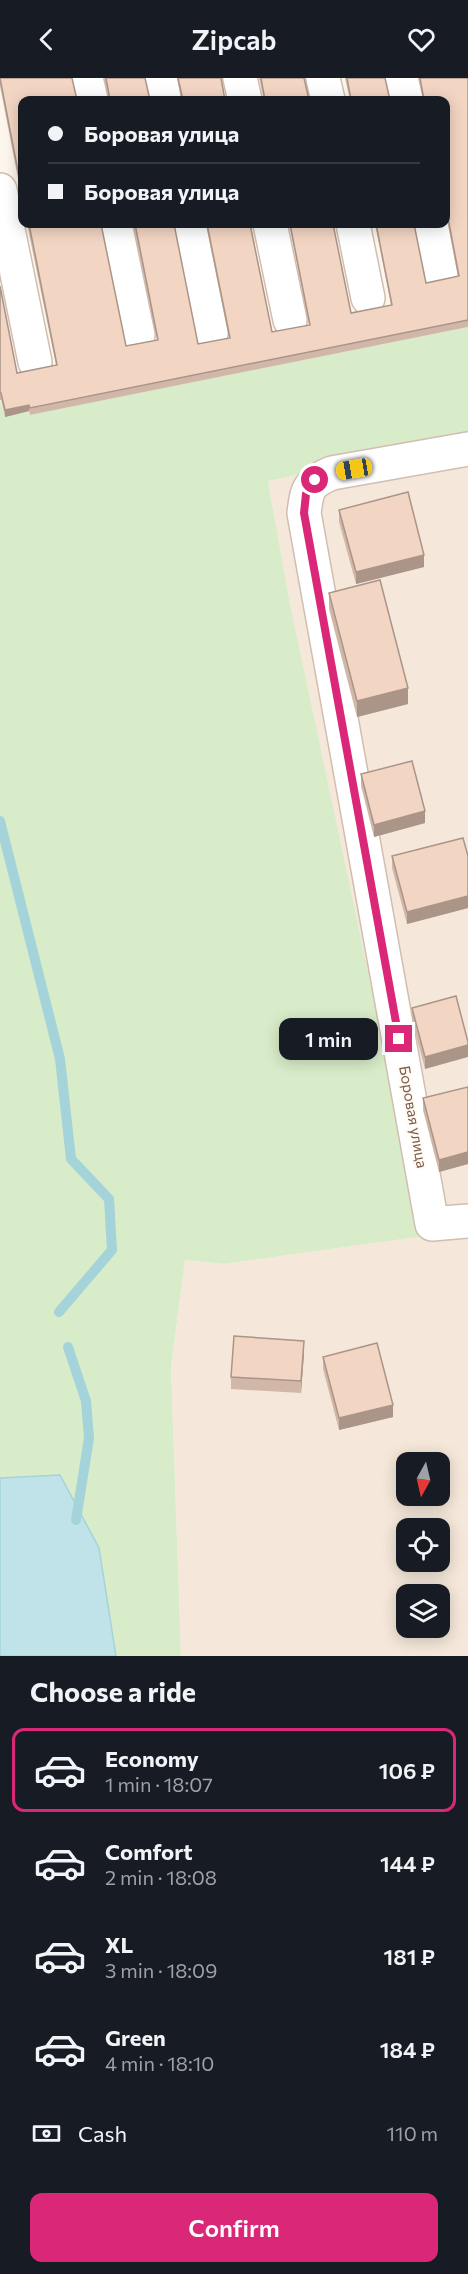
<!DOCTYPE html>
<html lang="en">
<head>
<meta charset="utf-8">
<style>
	body { margin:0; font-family:Commissioner,sans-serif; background:#20242c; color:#f1f3f6; height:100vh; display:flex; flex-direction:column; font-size:22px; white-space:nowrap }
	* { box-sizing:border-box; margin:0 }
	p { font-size:20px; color:#9ea1a6 }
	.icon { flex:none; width:33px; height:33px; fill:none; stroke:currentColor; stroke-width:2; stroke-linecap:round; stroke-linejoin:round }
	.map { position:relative; height:1578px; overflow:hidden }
	.sheet { display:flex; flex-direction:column; background:#171b24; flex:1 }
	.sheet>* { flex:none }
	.banner { position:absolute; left:18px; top:18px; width:432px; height:132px; border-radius:12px; box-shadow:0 3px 15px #0003; display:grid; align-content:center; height:132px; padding:0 30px; background:#171b24 }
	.needle { width:39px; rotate:188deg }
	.buttons { position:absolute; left:396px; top:1374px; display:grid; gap:12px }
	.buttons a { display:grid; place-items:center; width:54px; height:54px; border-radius:12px; background:#171b24; box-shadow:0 3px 15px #0003; font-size:30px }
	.end { position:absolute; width:27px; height:27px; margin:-14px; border:8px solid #db2777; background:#fff; box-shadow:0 0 0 3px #fff }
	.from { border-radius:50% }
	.bubble { position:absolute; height:42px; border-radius:12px; background:#171b24; box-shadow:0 3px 15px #0003; font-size:20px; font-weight:600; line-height:42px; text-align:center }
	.car { position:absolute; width:18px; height:36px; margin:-18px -9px; border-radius:8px; box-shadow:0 0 4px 2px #0007; background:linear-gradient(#f5c518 24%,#345 0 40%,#f5c518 0 76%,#345 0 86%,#f5c518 0) }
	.banner b { display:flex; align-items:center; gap:21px; height:57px; font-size:22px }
	.banner b+b { border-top:2px solid #363941 }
	.banner i { width:15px; height:15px; background:#f1f3f6 }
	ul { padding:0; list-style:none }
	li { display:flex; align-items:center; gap:18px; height:84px; margin:0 12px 9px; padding:0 18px; border:3px solid transparent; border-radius:12px }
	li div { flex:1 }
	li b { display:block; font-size:22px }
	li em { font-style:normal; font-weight:600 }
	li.active { border-color:#db2777 }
	li>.icon { width:54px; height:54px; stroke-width:1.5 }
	h2 { padding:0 30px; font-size:27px; line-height:72px }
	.pay { display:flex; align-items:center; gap:15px; height:66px; padding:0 30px; font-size:22px }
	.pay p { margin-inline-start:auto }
	.action { display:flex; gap:12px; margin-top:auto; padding:12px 30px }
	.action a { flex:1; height:69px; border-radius:12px; background:#db2777; color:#fff; font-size:24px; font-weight:600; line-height:69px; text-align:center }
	header { display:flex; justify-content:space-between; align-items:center; height:78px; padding:0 30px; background:#171b24; font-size:27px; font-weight:600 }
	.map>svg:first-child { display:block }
	.residential { fill:#f5e8da; fill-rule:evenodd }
	.green { fill:#d8ecc9 }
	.water { fill:#bfe3e8; stroke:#a5d3da; stroke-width:1.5 }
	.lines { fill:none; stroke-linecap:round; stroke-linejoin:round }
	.stream { stroke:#a5d3da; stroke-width:10 }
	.minor-casing { stroke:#d1beb0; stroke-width:36 }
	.minor { stroke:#fff; stroke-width:33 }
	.wall { fill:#d1b7a8 }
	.shaded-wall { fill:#aa9588 }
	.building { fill:#f3d5c3; stroke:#aa9588; stroke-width:1.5 }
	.route { stroke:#db2777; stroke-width:8 }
	.labels { text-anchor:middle; stroke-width:4.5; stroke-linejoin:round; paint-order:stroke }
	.street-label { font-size:15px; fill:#7a5c4d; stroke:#fffaf3 }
</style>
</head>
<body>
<header><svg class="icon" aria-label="back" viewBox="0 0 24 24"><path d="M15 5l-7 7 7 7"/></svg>Zipcab<svg class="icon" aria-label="heart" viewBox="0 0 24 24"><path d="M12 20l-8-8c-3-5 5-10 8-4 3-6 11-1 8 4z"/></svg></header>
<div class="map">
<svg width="468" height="1578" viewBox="0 0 468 1578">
	<rect width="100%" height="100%" fill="#fdf6ec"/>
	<path class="residential" d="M468,363V1578H181L171,1289L185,1182L224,1186L423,1158L291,531L268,403ZM406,1384H440V1418H406ZM406,1450H440V1484H406ZM406,1516H440V1550H406Z"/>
	<polygon class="green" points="468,249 468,363 268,403 291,531 424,1158 224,1186 185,1182 171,1289 181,1578 0,1578 0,322 5,338 29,333 30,337"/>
	<polygon class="water" points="60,1397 99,1470 116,1578 0,1578 0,1400"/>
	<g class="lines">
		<g class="stream">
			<polyline points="0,743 60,981 71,1081 109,1121 112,1172 59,1234"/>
			<polyline points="68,1269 86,1323 89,1360 76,1442"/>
		</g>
		<g class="minor-casing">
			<g id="minor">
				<polyline points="86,0 91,22"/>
				<polyline points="160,0 165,22"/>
				<polyline points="240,0 245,22"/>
				<polyline points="323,0 328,22"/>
				<polyline points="402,0 407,22"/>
				<polyline points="0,112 35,284"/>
				<polyline points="115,146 138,257"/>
				<polyline points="189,146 211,255"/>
				<polyline points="270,146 290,242"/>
				<polyline points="353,146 368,220"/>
				<polyline points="431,146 443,208"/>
				<path d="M468,371L332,395C308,405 307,411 304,435L432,1146L468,1143"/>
			</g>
		</g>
		<use href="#minor" class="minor"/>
	</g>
	<g class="wall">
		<polygon points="0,0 22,22 22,121 0,8"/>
		<polygon points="104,0 145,0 150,22 109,22"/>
		<polygon points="177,0 221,0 225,22 181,22"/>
		<polygon points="259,0 304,0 309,22 264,22"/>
		<polygon points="345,0 385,0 390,22 350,22"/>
		<polygon points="418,0 468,0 468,249 30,337 29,333 5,339 1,322 0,322 0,208 17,295 56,287 27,146 101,146 126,268 157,262 133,146 174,146 198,266 229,260 206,146 250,146 272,254 309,247 289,146 333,146 351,235 391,227 375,146 414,146 426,205 458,199 446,136 446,22 423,22"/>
		<polygon points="339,432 424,489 356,506 339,444"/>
		<polygon points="329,515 408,626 357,639 329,531"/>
		<polygon points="361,696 425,745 374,759 361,708"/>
		<polygon points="392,778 468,778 468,830 407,846 392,790"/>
		<polygon points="412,930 468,964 425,991 412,942"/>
		<polygon points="468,1009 468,1086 439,1094 423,1032 423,1020"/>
		<polygon points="304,1275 301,1315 231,1311 231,1299"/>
		<polygon points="323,1279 393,1339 339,1352 323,1291"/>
	</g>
	<g class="shaded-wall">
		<polygon points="29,327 29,333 5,339 5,332"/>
		<polygon points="424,477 424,489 356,506 356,494"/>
		<polygon points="408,610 408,626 357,639 357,623"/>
		<polygon points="425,733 425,745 374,759 374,747"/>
		<polygon points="468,818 468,830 407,846 407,834"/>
		<polygon points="468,967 468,979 425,991 425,979"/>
		<polygon points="468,1074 468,1086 439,1094 439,1082"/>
		<polygon points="304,1263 304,1275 301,1315 301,1303"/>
		<polygon points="393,1327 393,1339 339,1352 339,1340"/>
	</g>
	<g class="building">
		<polygon points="0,0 72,0 77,22 22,22 22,114"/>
		<polygon points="106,0 145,0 150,22 110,22"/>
		<polygon points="178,0 221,0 225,22 183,22"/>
		<polygon points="261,0 304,0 309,22 265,22"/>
		<polygon points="347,0 385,0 390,22 351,22"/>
		<polygon points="420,0 468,0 468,242 30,330 29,327 5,332 1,315 0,315 0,208 17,295 57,287 29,146 101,146 126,268 158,262 135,146 174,146 198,266 230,260 207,146 250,146 272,254 310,247 290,146 333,146 351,235 392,227 376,146 414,146 426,205 459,198 446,129 446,22 424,22"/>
		<polygon points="408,414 424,477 356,494 339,432"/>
		<polygon points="380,502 408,610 357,623 329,515"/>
		<polygon points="412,683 425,733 374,747 361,696"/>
		<polygon points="463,760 468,778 468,818 407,834 392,778"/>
		<polygon points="456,918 468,964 468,967 425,979 412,930"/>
		<polygon points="468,1009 468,1074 439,1082 423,1020"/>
		<polygon points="234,1258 304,1263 301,1303 231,1299"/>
		<polygon points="377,1265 393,1327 339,1340 323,1279"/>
	</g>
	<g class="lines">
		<polyline class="route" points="315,402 306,416 304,435 399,961"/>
	</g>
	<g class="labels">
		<g class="street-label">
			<text transform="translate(413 1039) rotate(80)" y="5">Боровая улица</text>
		</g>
	</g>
</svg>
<div class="buttons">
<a><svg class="needle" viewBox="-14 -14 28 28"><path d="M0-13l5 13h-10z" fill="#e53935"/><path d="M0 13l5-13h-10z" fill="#9ea1a6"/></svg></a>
<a><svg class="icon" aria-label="locate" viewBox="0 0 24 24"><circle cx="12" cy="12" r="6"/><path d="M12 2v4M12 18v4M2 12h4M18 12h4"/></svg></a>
<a><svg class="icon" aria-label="layers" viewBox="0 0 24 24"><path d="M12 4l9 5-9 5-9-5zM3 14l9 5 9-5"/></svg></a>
</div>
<i class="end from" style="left:315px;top:402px"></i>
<i class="end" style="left:399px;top:961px"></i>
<div class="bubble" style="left:279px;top:940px;width:99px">1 min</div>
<i class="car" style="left:354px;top:391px;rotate:260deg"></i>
<div class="banner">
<b><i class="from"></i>Боровая улица</b>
<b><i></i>Боровая улица</b>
</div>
</div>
<section class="sheet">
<h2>Choose a ride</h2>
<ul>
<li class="active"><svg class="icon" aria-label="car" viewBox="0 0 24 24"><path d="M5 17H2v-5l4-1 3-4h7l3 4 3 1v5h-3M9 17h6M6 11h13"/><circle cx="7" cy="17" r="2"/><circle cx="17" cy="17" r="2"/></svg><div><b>Economy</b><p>1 min · 18:07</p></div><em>106 ₽</em></li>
<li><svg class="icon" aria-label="car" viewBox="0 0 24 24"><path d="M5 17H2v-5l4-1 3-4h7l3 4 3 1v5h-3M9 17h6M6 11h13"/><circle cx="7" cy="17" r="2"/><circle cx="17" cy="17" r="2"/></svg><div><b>Comfort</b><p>2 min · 18:08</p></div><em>144 ₽</em></li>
<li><svg class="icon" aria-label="car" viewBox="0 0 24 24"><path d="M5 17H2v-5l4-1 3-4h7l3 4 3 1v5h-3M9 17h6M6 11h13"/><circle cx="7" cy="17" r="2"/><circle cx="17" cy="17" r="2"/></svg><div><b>XL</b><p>3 min · 18:09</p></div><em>181 ₽</em></li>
<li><svg class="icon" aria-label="car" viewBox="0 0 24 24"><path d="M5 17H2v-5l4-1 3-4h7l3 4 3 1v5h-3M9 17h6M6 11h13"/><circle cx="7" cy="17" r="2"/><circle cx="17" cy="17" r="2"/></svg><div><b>Green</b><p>4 min · 18:10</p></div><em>184 ₽</em></li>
</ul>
<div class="pay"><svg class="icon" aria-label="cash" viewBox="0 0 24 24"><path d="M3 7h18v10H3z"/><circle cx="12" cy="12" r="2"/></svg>Cash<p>110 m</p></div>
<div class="action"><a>Confirm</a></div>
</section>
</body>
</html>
